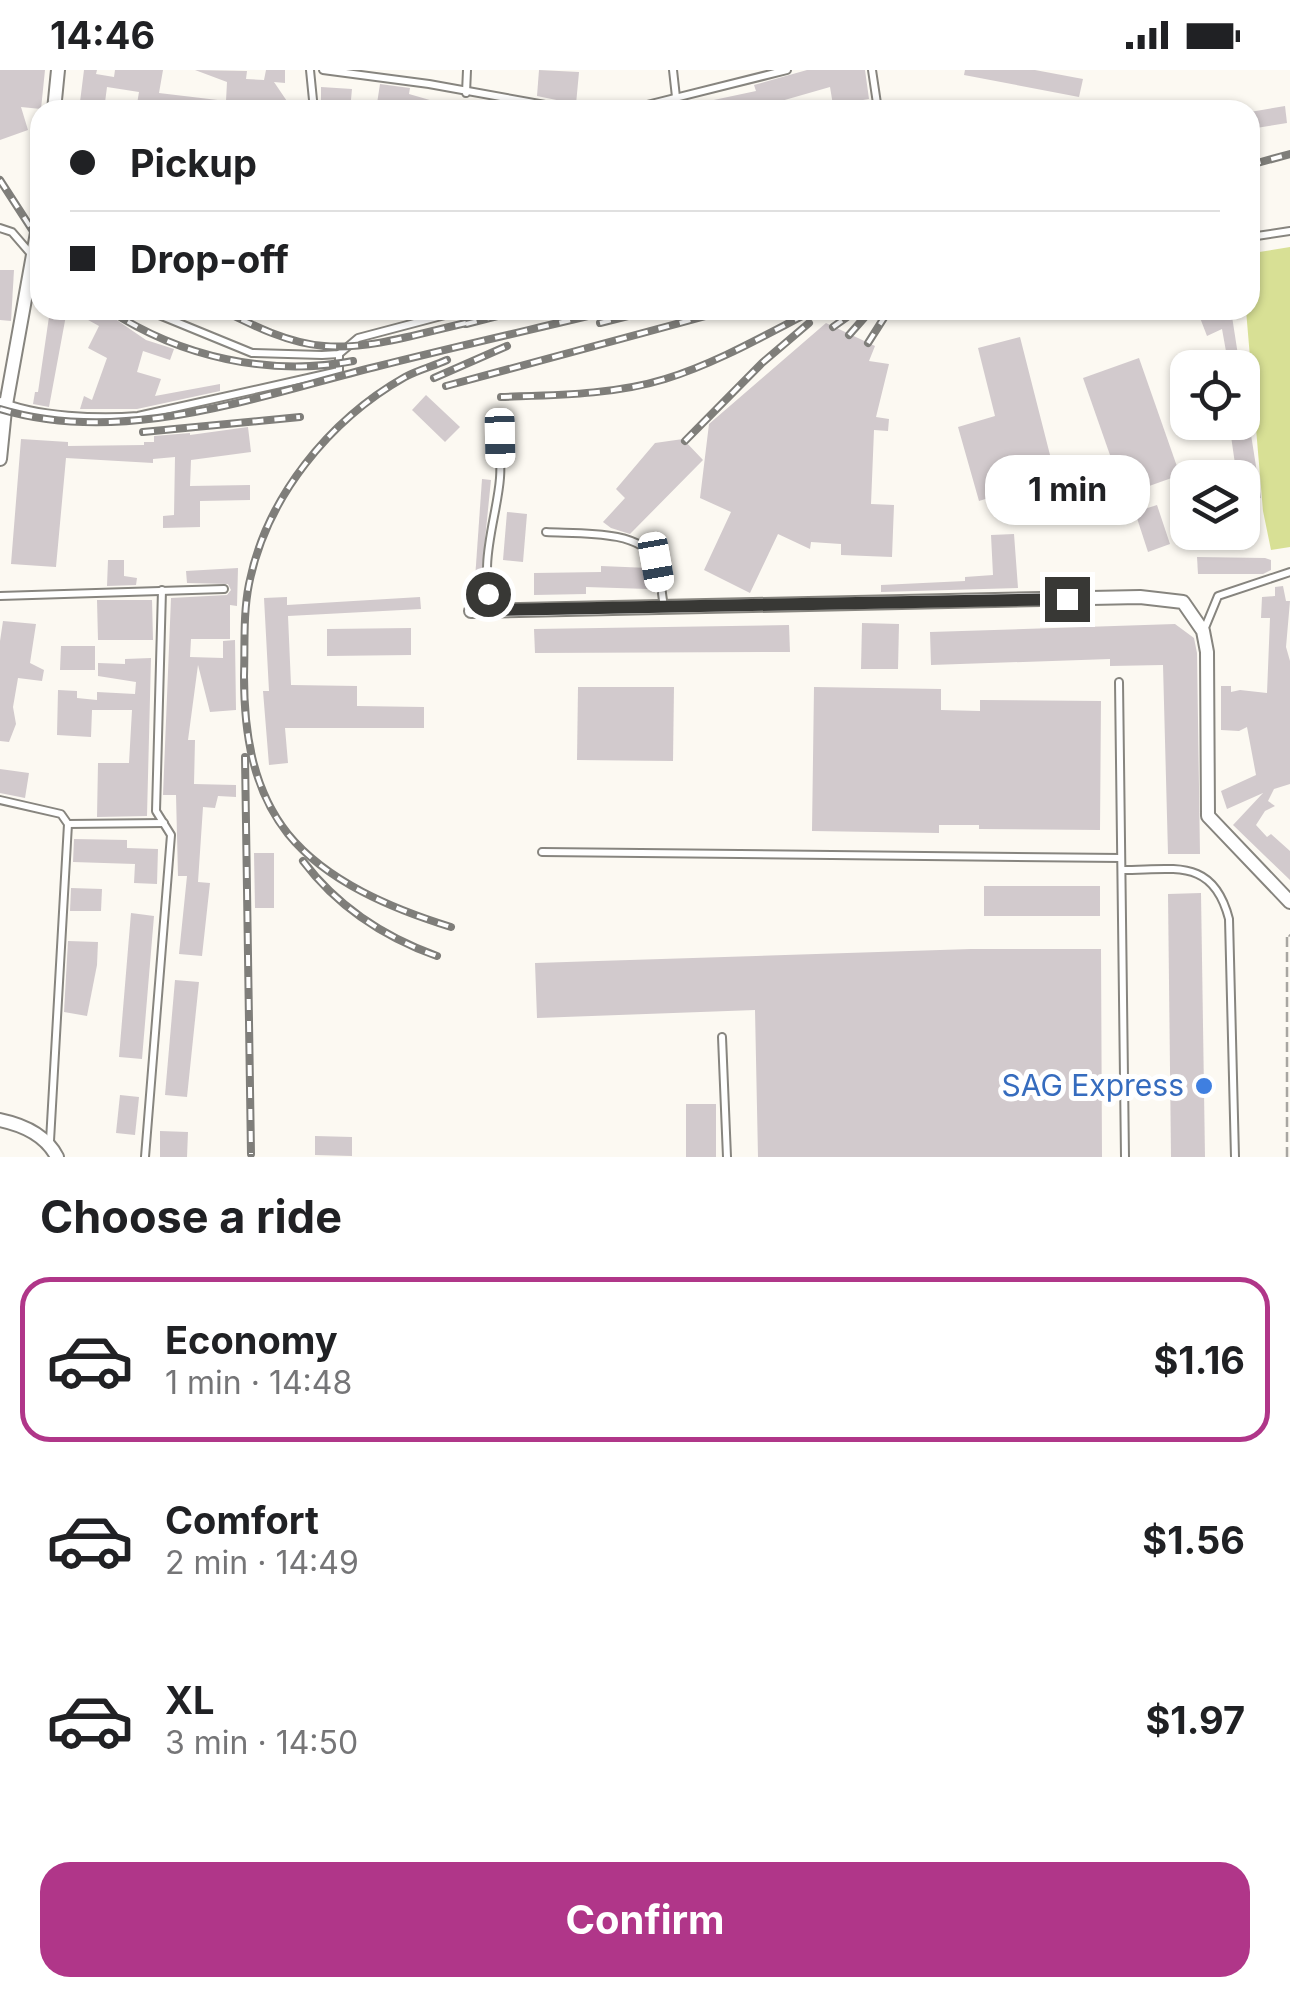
<!DOCTYPE html>
<html lang="en">
<head>
<meta charset="utf-8">
<style>
	body { margin:0; font-family:Inter,sans-serif; background:#f2f2f2; color:#202124; height:100vh; display:flex; flex-direction:column; font-size:38px; white-space:nowrap }
	* { box-sizing:border-box; margin:0 }
	p { font-size:32px; color:#757577 }
	.icon { flex:none; width:55px; height:55px; fill:none; stroke:currentColor; stroke-width:2; stroke-linecap:round; stroke-linejoin:round }
	.map { position:relative; height:1087px; overflow:hidden }
	.panel { display:flex; flex-direction:column; background:#fff; flex:1 }
	.panel>* { flex:none }
	.banner { position:absolute; left:30px; top:30px; width:1230px; height:220px; border-radius:30px; box-shadow:0 2px 8px #0004; display:grid; align-content:center; height:220px; padding:0 40px; background:#fff }
	.controls { position:absolute; left:1170px; top:280px; display:grid; gap:20px }
	.controls a { display:grid; place-items:center; width:90px; height:90px; border-radius:20px; background:#fff; box-shadow:0 2px 8px #0004; font-size:50px }
	.end { position:absolute; width:45px; height:45px; margin:-22px; border:12px solid #383835; background:#fff; box-shadow:0 0 0 5px #fff }
	.from { border-radius:50% }
	.bubble { position:absolute; height:70px; border-radius:30px; background:#fff; box-shadow:0 2px 8px #0004; font-size:32px; font-weight:700; line-height:70px; text-align:center }
	.car { position:absolute; width:30px; height:60px; margin:-30px -15px; border-radius:12px; box-shadow:0 0 8px 2px #0007; background:linear-gradient(#fff 24%,#345 0 40%,#fff 0 76%,#345 0 86%,#fff 0) }
	.banner b { display:flex; align-items:center; gap:35px; height:95px; font-size:38px }
	.banner b+b { border-top:2px solid #e0e0e0 }
	.banner i { width:25px; height:25px; background:#202124 }
	ul { padding:0; list-style:none }
	li { display:flex; align-items:center; gap:30px; height:165px; margin:0 20px 15px; padding:0 20px; border:5px solid transparent; border-radius:30px }
	li div { flex:1 }
	li b { display:block; font-size:38px }
	li em { font-style:normal; font-weight:700 }
	li.active { border-color:#b03689 }
	li>.icon { width:90px; height:90px; stroke-width:1.5 }
	h2 { padding:0 40px; font-size:45px; line-height:120px }
	.primary-button { display:flex; gap:20px; margin-top:auto; padding:20px 40px }
	.primary-button a { flex:1; height:115px; border-radius:30px; background:#b03689; color:#fff; font-size:40px; font-weight:700; line-height:115px; text-align:center }
	.status { display:flex; justify-content:space-between; align-items:center; height:70px; padding:0 50px; background:#fff; direction:ltr }
	.status svg { height:28px; fill:currentColor }
	.map>svg:first-child { display:block }
	.green { fill:#d8e095 }
	.building { fill:#d2cacd }
	.lines { fill:none; stroke-linecap:round; stroke-linejoin:round }
	.service-casing { stroke:#87857f; stroke-width:10 }
	.minor-casing { stroke:#87857f; stroke-width:16 }
	.path { stroke:#a8a6a1; stroke-width:2.5; stroke-dasharray:10 5; stroke-linecap:butt }
	.service { stroke:#fff; stroke-width:6 }
	.minor { stroke:#fff; stroke-width:12 }
	.rail-casing { stroke:#7f7e7a; stroke-width:8 }
	.rail { stroke:#fff; stroke-width:4; stroke-dasharray:11; stroke-linecap:butt }
	.route { stroke:#383835; stroke-width:12 }
	.shop-dot { fill:#3f7fe0; stroke:#fff; stroke-width:4 }
	.labels { text-anchor:middle; stroke-width:10; stroke-linejoin:round; paint-order:stroke }
	.shop-label { font-size:30px; fill:#366cbe; stroke:#fff; text-anchor:end }
</style>
</head>
<body>
<div class="status"><b>14:46</b><svg viewBox="0 0 49 12"><path d="M0 12V9h3v3zM5 12V6h3v6zM10 12V3h3v9zM15 12V0h3v12zM26 1h20v11H26zM47 4h2v5h-2z"/></svg></div>
<div class="map">
<svg width="1290" height="1087" viewBox="0 0 1290 1087">
	<rect width="100%" height="100%" fill="#fcf9f2"/>
	<polygon class="green" points="1290,177 1290,477 1271,480 1263,441 1246,240 1250,240 1250,189 1253,183"/>
	<g class="building">
		<polygon points="0,0 45,0 41,39 21,37 28,60 0,70"/>
		<polygon points="84,0 97,0 96,4 114,7 115,0 163,0 159,23 226,31 227,12 195,0 247,1 246,9 264,10 266,0 285,0 285,13 274,12 293,40 136,40 139,22 107,17 104,40 79,40"/>
		<polygon points="539,0 579,2 576,34 537,26"/>
		<polygon points="807,0 865,0 869,29 833,35 830,17 750,40 711,40 709,31 756,21 754,15"/>
		<polygon points="965,0 1035,0 1083,9 1079,27 964,5"/>
		<polygon points="380,14 410,18 409,24 447,35 447,40 376,40"/>
		<polygon points="321,17 352,19 350,40 321,40"/>
		<polygon points="1285,36 1287,53 1250,59 1250,42"/>
		<polygon points="0,200 14,200 11,251 0,250"/>
		<polygon points="50,240 67,240 49,337 33,334 35,322 38,322"/>
		<polygon points="70,240 102,240 146,270 174,279 170,290 143,281 137,302 161,309 155,326 220,314 220,321 137,339 80,339 84,326 92,330 107,288 88,278 99,256"/>
		<polygon points="1197,240 1231,240 1240,298 1229,298 1222,259 1207,266"/>
		<polygon points="826,253 875,276 869,291 889,294 876,347 889,349 888,361 874,360 871,434 894,435 892,487 841,485 841,474 811,472 810,479 778,464 750,523 704,500 731,442 700,428 709,354"/>
		<polygon points="1020,267 1064,440 1021,451 1014,420 979,431 958,357 995,346 978,278"/>
		<polygon points="1139,288 1180,405 1124,425 1083,308"/>
		<polygon points="426,325 460,357 445,372 412,340"/>
		<polygon points="1229,352 1249,352 1261,428 1242,431 1242,408 1237,408"/>
		<polygon points="248,357 251,382 191,390 190,416 250,415 250,430 200,431 200,457 163,458 163,446 174,445 175,387 153,389 153,393 66,388 56,497 11,494 21,369 68,372 68,376 144,375 144,372 154,372 154,366 190,363 190,365"/>
		<polygon points="683,369 703,390 630,464 611,458 603,452 625,428 616,419 655,373"/>
		<polygon points="482,409 491,410 481,509 475,509"/>
		<polygon points="1157,435 1170,474 1148,482 1135,442"/>
		<polygon points="507,442 527,444 523,492 503,490"/>
		<polygon points="1014,464 1018,518 881,522 881,515 965,511 965,507 993,505 991,465"/>
		<polygon points="1197,487 1265,488 1271,490 1271,500 1263,504 1198,504"/>
		<polygon points="108,490 124,490 124,506 137,508 136,515 107,516"/>
		<polygon points="601,496 649,498 648,519 586,517 586,524 534,525 534,503 601,502"/>
		<polygon points="238,498 237,536 230,535 230,569 191,569 190,587 223,588 223,571 235,570 236,640 210,642 198,595 188,670 195,670 194,714 236,715 236,727 218,726 215,738 203,737 198,812 210,813 202,886 179,884 187,806 178,806 176,725 163,725 171,528 227,525 231,520 228,514 187,513 186,501"/>
		<polygon points="1283,516 1286,531 1290,531 1286,577 1290,591 1290,714 1274,719 1268,731 1275,736 1265,741 1256,755 1267,767 1271,764 1290,781 1290,810 1233,755 1263,723 1227,739 1221,721 1256,705 1247,657 1239,661 1221,660 1221,616 1231,616 1231,622 1240,620 1267,623 1270,548 1261,548 1262,527 1275,526 1275,517"/>
		<polygon points="287,527 287,535 420,527 421,539 288,546 291,615 357,616 357,636 424,637 424,658 285,658 288,693 269,695 263,621 269,621 264,528"/>
		<polygon points="97,530 152,530 153,570 98,570"/>
		<polygon points="3,551 36,554 30,593 44,600 42,611 18,608 13,637 16,654 9,672 0,671 0,571"/>
		<polygon points="862,553 899,554 898,599 861,599"/>
		<polygon points="1175,554 1194,568 1197,583 1200,784 1168,784 1163,595 1110,596 1110,589 931,595 930,562"/>
		<polygon points="789,555 790,582 535,583 534,559"/>
		<polygon points="411,558 411,585 327,586 327,559"/>
		<polygon points="61,576 95,576 95,600 60,600"/>
		<polygon points="151,588 147,746 97,747 98,693 129,693 132,640 92,640 91,667 57,665 58,620 77,621 77,628 97,630 97,622 135,624 136,612 98,606 98,593 125,594 125,589"/>
		<polygon points="578,617 674,617 673,691 577,690"/>
		<polygon points="814,617 941,619 941,640 980,641 980,630 1101,631 1100,760 979,759 979,755 939,755 939,763 812,761"/>
		<polygon points="0,699 29,703 25,728 0,723"/>
		<polygon points="74,769 127,770 127,778 158,779 157,814 134,813 135,794 73,792"/>
		<polygon points="254,783 274,783 274,838 255,838"/>
		<rect x="984" y="816" width="116" height="30"/>
		<polygon points="71,818 102,819 101,841 70,841"/>
		<polygon points="1201,823 1205,1087 1171,1087 1168,824"/>
		<polygon points="131,843 154,846 142,989 119,987"/>
		<polygon points="68,871 98,872 97,895 87,946 64,942"/>
		<polygon points="971,879 1101,879 1102,1087 758,1087 755,940 537,948 535,893"/>
		<polygon points="175,910 199,912 187,1027 165,1025"/>
		<polygon points="120,1025 139,1027 135,1065 116,1063"/>
		<rect x="686" y="1034" width="30" height="53"/>
		<polygon points="160,1061 188,1062 187,1087 160,1087"/>
		<polygon points="315,1066 352,1067 352,1086 315,1085"/>
	</g>
	<g class="lines">
		<g class="service-casing">
			<g id="service">
				<polyline points="310,0 314,40"/>
				<polyline points="323,0 429,14 573,40"/>
				<polyline points="673,0 676,27"/>
				<polyline points="872,0 878,40"/>
				<polyline points="466,23 467,0"/>
				<polyline points="627,40 787,0"/>
				<polyline points="0,158 12,162 31,184"/>
				<polyline points="1250,167 1290,161"/>
				<polyline points="147,240 252,283 322,285 339,284 358,268 464,240"/>
				<path d="M0,331C35,347 100,349 138,346L339,301V284"/>
				<path d="M546,462C576,464 640,459 655,490C661,503 661,522 664,536"/>
				<polyline points="0,526 224,519"/>
				<path d="M496,539C475,501 497,449 500,408C501,395 500,381 499,368"/>
				<polyline points="1204,560 1218,526 1290,502"/>
				<polyline points="1119,612 1125,1087"/>
				<polyline points="0,730 61,744 68,754 50,1071"/>
				<polyline points="68,754 164,753"/>
				<polyline points="542,782 1121,788"/>
				<path d="M1122,800C1174,800 1213,787 1229,849L1235,1087"/>
				<polyline points="722,967 727,1087"/>
				<polyline points="145,1087 171,765 156,741 162,520"/>
			</g>
		</g>
		<g class="minor-casing">
			<g id="minor">
				<polyline points="54,40 58,0"/>
				<polyline points="0,389 5,340 40,146"/>
				<polyline points="471,541 1140,527 1183,532 1203,561 1207,582 1208,746 1290,832"/>
				<path d="M0,1050C24,1055 46,1065 57,1087"/>
			</g>
		</g>
		<polyline class="path" points="1287,1087 1287,864 1290,866"/>
		<use href="#service" class="service"/>
		<use href="#minor" class="minor"/>
		<g class="rail-casing">
			<g id="rail">
				<polyline points="1250,95 1290,84"/>
				<polyline points="0,110 40,172"/>
				<path d="M109,240C180,287 270,307 353,291"/>
				<path d="M222,240C254,256 288,273 324,276C373,280 427,261 475,251"/>
				<polyline points="600,253 652,240"/>
				<polyline points="466,254 522,240"/>
				<polyline points="833,257 857,240"/>
				<polyline points="849,265 871,240"/>
				<polyline points="868,273 889,240"/>
				<path d="M447,290C434,296 418,300 405,307C329,350 266,428 249,514C243,544 245,575 244,606C244,661 252,719 288,764C327,812 393,839 451,857"/>
				<polyline points="434,308 507,276"/>
				<polyline points="446,316 728,240"/>
				<path d="M501,327C555,325 613,325 665,309C717,293 765,265 814,240"/>
				<path d="M0,339C124,376 254,327 375,297C454,277 534,259 613,240"/>
				<polyline points="143,362 300,347"/>
				<polyline points="685,371 762,293 809,253"/>
				<polyline points="245,687 251,1084"/>
				<path d="M303,791C337,836 384,867 437,886"/>
			</g>
		</g>
		<use href="#rail" class="rail"/>
	</g>
	<g class="lines">
		<polyline class="route" points="488,524 496,540 1067,529"/>
	</g>
	<circle class="shop-dot" cx="1204" cy="1016" r="10"/>
	<g class="labels">
		<g class="shop-label">
			<text x="1184" y="1026">SAG Express</text>
		</g>
	</g>
</svg>
<div class="controls">
<a><svg class="icon" aria-label="locate" viewBox="0 0 24 24"><circle cx="12" cy="12" r="6"/><path d="M12 2v4M12 18v4M2 12h4M18 12h4"/></svg></a>
<a><svg class="icon" aria-label="layers" viewBox="0 0 24 24"><path d="M12 4l9 5-9 5-9-5zM3 14l9 5 9-5"/></svg></a>
</div>
<i class="end from" style="left:488px;top:524px"></i>
<i class="end" style="left:1067px;top:529px"></i>
<div class="bubble" style="left:985px;top:385px;width:165px">1 min</div>
<i class="car" style="left:500px;top:368px;rotate:179deg"></i>
<i class="car" style="left:656px;top:492px;rotate:170deg"></i>
<div class="banner">
<b><i class="from"></i>Pickup</b>
<b><i></i>Drop-off</b>
</div>
</div>
<section class="panel">
<h2>Choose a ride</h2>
<ul>
<li class="active"><svg class="icon" aria-label="car" viewBox="0 0 24 24"><path d="M5 17H2v-5l4-1 3-4h7l3 4 3 1v5h-3M9 17h6M6 11h13"/><circle cx="7" cy="17" r="2"/><circle cx="17" cy="17" r="2"/></svg><div><b>Economy</b><p>1 min · 14:48</p></div><em>$1.16</em></li>
<li><svg class="icon" aria-label="car" viewBox="0 0 24 24"><path d="M5 17H2v-5l4-1 3-4h7l3 4 3 1v5h-3M9 17h6M6 11h13"/><circle cx="7" cy="17" r="2"/><circle cx="17" cy="17" r="2"/></svg><div><b>Comfort</b><p>2 min · 14:49</p></div><em>$1.56</em></li>
<li><svg class="icon" aria-label="car" viewBox="0 0 24 24"><path d="M5 17H2v-5l4-1 3-4h7l3 4 3 1v5h-3M9 17h6M6 11h13"/><circle cx="7" cy="17" r="2"/><circle cx="17" cy="17" r="2"/></svg><div><b>XL</b><p>3 min · 14:50</p></div><em>$1.97</em></li>
</ul>
<div class="primary-button"><a>Confirm</a></div>
</section>
</body>
</html>
